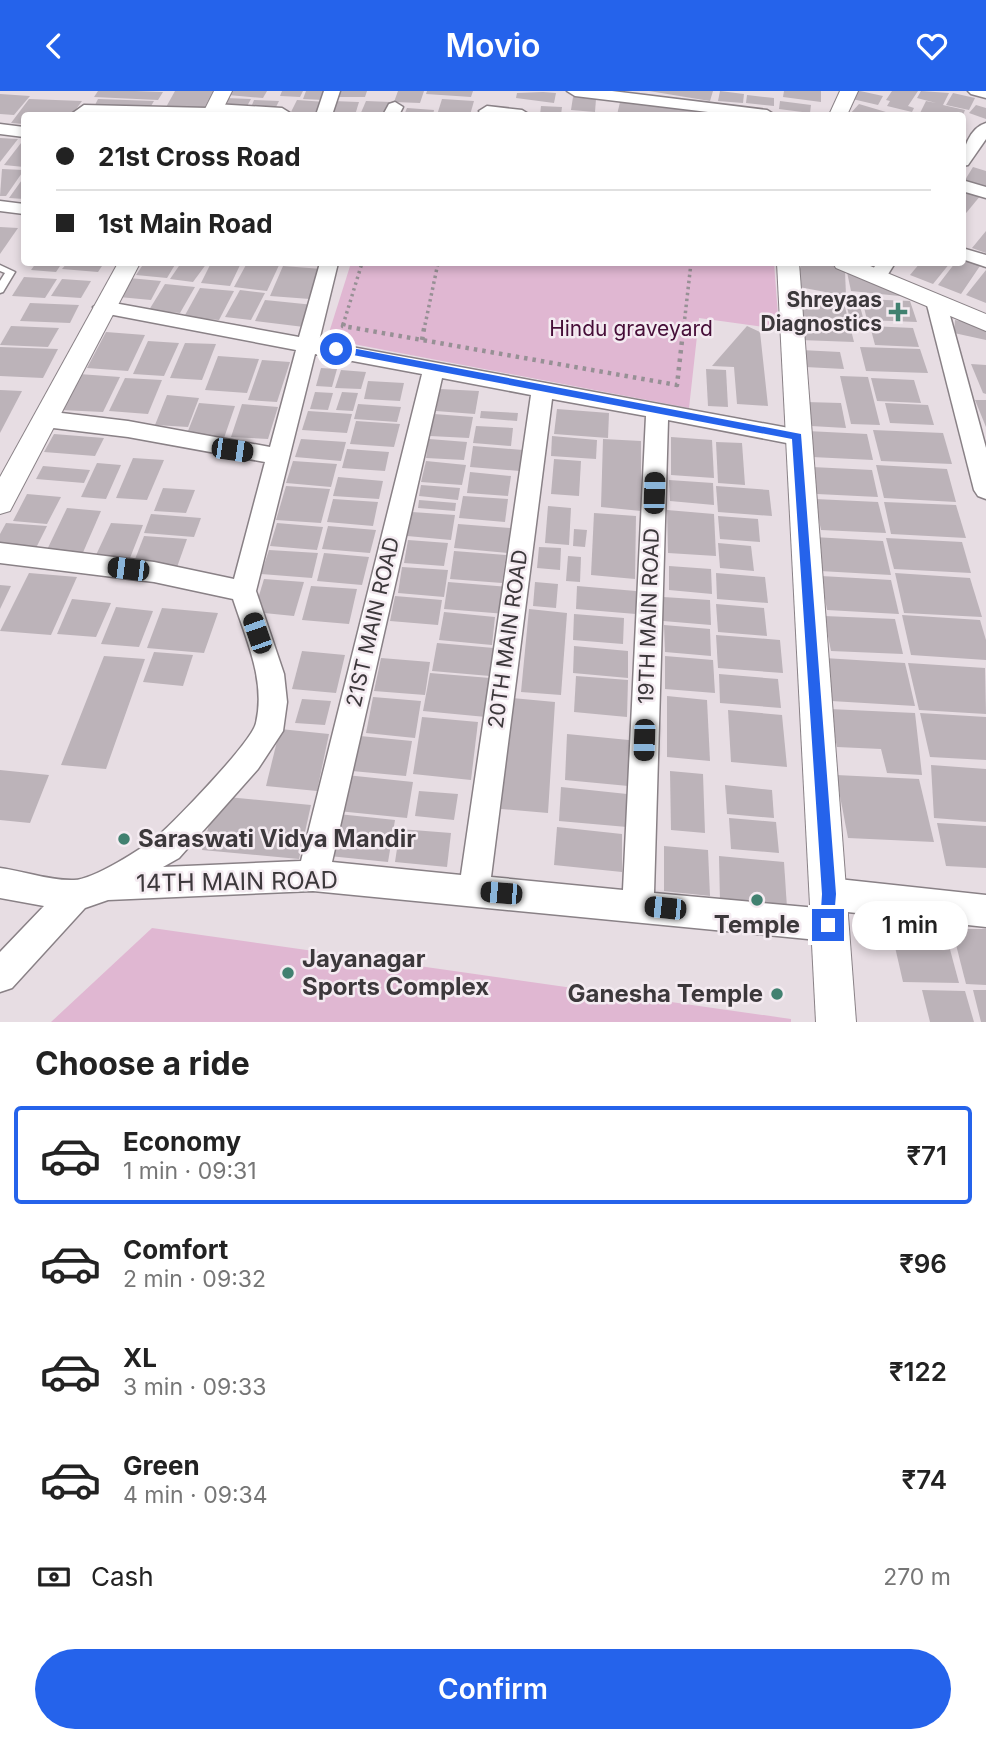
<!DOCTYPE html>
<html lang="en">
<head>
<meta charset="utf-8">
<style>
	body { margin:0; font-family:Inter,sans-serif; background:#f6f6f6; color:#222; height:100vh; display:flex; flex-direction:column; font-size:26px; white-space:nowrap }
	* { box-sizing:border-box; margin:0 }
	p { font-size:23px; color:#767676 }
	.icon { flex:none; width:38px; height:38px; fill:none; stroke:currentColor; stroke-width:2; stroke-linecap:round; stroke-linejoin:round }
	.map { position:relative; height:931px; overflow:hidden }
	.details { display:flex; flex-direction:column; background:#fff; flex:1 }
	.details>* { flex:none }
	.top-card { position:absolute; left:21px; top:21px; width:945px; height:154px; border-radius:7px; box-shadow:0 4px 10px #0003; display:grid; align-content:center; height:154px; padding:0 35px; background:#fff }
	.end { position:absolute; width:32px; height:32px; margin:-16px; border:9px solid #2563eb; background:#fff; box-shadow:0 0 0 4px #fff }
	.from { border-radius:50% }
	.bubble { position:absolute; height:49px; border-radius:24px; background:#fff; box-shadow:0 4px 10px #0003; font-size:23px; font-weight:600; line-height:49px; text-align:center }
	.car { position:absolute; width:21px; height:42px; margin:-21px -10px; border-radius:9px; box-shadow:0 0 5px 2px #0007; background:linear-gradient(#222 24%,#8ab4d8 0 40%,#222 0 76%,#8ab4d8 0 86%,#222 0) }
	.top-card b { display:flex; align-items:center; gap:24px; height:66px; font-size:26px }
	.top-card b+b { border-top:2px solid #e0e0e0 }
	.top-card i { width:18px; height:18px; background:#222 }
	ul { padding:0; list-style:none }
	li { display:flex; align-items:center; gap:21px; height:98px; margin:0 14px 10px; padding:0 21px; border:4px solid transparent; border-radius:7px }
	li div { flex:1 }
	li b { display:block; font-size:26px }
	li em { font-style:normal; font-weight:600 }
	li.selected { border-color:#2563eb }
	li>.icon { width:63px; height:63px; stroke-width:1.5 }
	h2 { padding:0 35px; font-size:32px; line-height:84px }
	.pay { display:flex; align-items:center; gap:18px; height:77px; padding:0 35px; font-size:26px }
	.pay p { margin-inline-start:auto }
	.primary-button { display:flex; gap:14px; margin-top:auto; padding:14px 35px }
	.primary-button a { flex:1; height:80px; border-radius:42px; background:#2563eb; color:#fff; font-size:28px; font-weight:600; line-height:80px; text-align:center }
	header { display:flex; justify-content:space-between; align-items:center; height:91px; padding:0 35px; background:#2563eb; color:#fff; font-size:32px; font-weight:600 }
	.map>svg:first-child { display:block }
	.green { fill:#e0b7d2 }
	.building { fill:#bcb3b9 }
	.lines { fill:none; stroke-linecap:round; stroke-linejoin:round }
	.service-casing { stroke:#898186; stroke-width:3 }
	.minor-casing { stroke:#898186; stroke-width:3 }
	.tertiary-casing { stroke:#898186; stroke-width:2 }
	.path-far1 { stroke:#979095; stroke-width:3.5; stroke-dasharray:2.5 3.5; stroke-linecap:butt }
	.path { stroke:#979095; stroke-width:4.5; stroke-dasharray:3.5 5; stroke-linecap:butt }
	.service { fill:#fff; fill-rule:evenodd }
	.minor { fill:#fff; fill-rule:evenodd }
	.tertiary { fill:#fff; fill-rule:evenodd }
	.route { fill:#2563eb }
	.poi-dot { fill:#418170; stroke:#f4ebf1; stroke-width:2.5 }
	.labels { text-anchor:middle; stroke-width:5; stroke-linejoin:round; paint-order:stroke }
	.poi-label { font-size:21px; font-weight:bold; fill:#3c383b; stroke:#f4ebf1; text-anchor:end }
	.park-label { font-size:21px; fill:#460e38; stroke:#f4ebf1 }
	.street-label { font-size:21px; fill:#3c383b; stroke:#f4ebf1 }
	.near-poi-label { font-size:24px; font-weight:bold; fill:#3c383b; stroke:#f4ebf1; text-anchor:start }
	.near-street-label { font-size:24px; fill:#3c383b; stroke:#f4ebf1 }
</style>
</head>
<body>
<header><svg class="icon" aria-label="back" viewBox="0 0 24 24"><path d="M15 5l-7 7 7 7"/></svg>Movio<svg class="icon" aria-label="heart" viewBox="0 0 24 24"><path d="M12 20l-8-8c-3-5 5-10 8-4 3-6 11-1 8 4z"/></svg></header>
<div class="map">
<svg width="986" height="931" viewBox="0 0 986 931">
	<rect width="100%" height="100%" fill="#e7dde3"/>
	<g class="green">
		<polygon points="351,172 774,172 779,238 699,227 689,317 327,248"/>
		<polygon points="152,837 791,928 791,931 51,931"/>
	</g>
	<g class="building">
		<polygon points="98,0 135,0 163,1 158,9 94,6"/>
		<polygon points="175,0 213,0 203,20 165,18"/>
		<polygon points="230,0 267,0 263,7 228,4"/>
		<polygon points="282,0 303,0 300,6 280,5"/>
		<polygon points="306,0 328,0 324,9 303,8"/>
		<polygon points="334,0 367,0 365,6 333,6"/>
		<polygon points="398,0 424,0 420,12 394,11"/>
		<polygon points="427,0 473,0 471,6 426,3"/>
		<polygon points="649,0 713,0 710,10"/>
		<polygon points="720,0 744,3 743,12 718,10"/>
		<polygon points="784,0 821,0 821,11 783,6"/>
		<polygon points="852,0 860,0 883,5 878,14 848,7"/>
		<polygon points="892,0 918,0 908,15 914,17 912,21 887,15 890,10 886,9"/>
		<polygon points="921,0 949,2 943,14 965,19 963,24 919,24 926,10 936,12 917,7"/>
		<polygon points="543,1 556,2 554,12 516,7 517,2"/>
		<polygon points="953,2 975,7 969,19 946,14"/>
		<polygon points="0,3 30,5 14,24 0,23"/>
		<polygon points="747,4 774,7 774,15 746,12"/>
		<polygon points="573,6 596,8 595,21 571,19"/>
		<polygon points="226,7 251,8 246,17 222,16"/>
		<polygon points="29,8 82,10 72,24 24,24 24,33 11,32"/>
		<polygon points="98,8 154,10 148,20 93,18"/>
		<polygon points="442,8 474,10 470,24 437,24"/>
		<polygon points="254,9 279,10 274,20 250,19"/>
		<polygon points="297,9 326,11 322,23 291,21"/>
		<polygon points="333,10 359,11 355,24 328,24"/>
		<polygon points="366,10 391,11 387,24 360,24"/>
		<polygon points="780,10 811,14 810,22 779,18"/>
		<polygon points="620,11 707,19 706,24 617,24"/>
		<polygon points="859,13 896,24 850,23"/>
		<polygon points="976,14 986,17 986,28 969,22"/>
		<polygon points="541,15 562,16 561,24 540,24"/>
		<polygon points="407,17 434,19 433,24 404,24"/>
		<polygon points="0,47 18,48 0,71"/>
		<polygon points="21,52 24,52 24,76 4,74"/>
		<polygon points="973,76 986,80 986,96 965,89"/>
		<polygon points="2,78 24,79 6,105 0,105"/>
		<polygon points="24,86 24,108 9,107"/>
		<polygon points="962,97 981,104 962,127"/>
		<polygon points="0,136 18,137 0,163"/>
		<polygon points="986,140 986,162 972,157"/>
		<polygon points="962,165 982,172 961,203 938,194 955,172 962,172"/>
		<polygon points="36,172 62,172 56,181 31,179"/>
		<polygon points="67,172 104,172 98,181 62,178"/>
		<polygon points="144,172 176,172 167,187 136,184"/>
		<polygon points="181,172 207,172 193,191 170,188"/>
		<polygon points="211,172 241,172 230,195 201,192"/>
		<polygon points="247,172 280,172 267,200 234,196"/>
		<polygon points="802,172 829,172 845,180 846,205 794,195"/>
		<polygon points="920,172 950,172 933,193 910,184"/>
		<polygon points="283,175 322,178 310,208 270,205"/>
		<polygon points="986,179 986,212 966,204"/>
		<polygon points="847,181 909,206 851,200"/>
		<polygon points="24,186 57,188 45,207 12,205"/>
		<polygon points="129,187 161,190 151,209 119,206"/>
		<polygon points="62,188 91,190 81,207 51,205"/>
		<polygon points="165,193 195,196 180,222 149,219"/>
		<polygon points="200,197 234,200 219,229 184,226"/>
		<polygon points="240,199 265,202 251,229 225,226"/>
		<polygon points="792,205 843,208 848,228 796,226"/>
		<polygon points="845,207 858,208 864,230 850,229"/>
		<polygon points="862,208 910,210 917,231 867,229"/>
		<polygon points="265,209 314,214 304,236 255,230"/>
		<polygon points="30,212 79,214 70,232 20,230"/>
		<polygon points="796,229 849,231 854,251 800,249"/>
		<polygon points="955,229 986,235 986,249 954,242"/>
		<polygon points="11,235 59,237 48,256 0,254"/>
		<polygon points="747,235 760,241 768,315 737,313 734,276 712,275"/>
		<polygon points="870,235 913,237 919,256 875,254"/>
		<polygon points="106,241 145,244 128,280 87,277"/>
		<polygon points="148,250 179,252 164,285 133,283"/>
		<polygon points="185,252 216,253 202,289 170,287"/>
		<polygon points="0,256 58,258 43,287 0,285"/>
		<polygon points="860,256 920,258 928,282 866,280"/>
		<polygon points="801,259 840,261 844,278 805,276"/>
		<polygon points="218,265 259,268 247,302 205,299"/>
		<polygon points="262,269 290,271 277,311 248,309"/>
		<polygon points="971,273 986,274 986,303 983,302"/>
		<polygon points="321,277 337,278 332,296 316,295"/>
		<polygon points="706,278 726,279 728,316 708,315"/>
		<polygon points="341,279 366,281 361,298 335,297"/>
		<polygon points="79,283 120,286 103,321 61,319"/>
		<polygon points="840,285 868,286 880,334 851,333"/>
		<polygon points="125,287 162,289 148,323 109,320"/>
		<polygon points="871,287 914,289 921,312 877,310"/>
		<polygon points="368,290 404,292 400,310 364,308"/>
		<polygon points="440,298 479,300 475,323 436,320"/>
		<polygon points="0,299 22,300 0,342"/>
		<polygon points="315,301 333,302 328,319 310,318"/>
		<polygon points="342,301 358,302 353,320 336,319"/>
		<polygon points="167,304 199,307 188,336 155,334"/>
		<polygon points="975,309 986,309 986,336"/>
		<polygon points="806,311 841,312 846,337 811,335"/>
		<polygon points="199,312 235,315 224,347 186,345"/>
		<polygon points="885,312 928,314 934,334 890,332"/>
		<polygon points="242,313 278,316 268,348 231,346"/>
		<polygon points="358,313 401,316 397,331 354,328"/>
		<polygon points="557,318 609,322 608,347 554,343"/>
		<polygon points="308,320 352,323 347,342 302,339"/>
		<polygon points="481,320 518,322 517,330 480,327"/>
		<polygon points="434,323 473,326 469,347 430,345"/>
		<polygon points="356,330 400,333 394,356 350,353"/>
		<polygon points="476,335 513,337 511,355 473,352"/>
		<polygon points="873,339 943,342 952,373 881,370"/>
		<polygon points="807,340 867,343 873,369 812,366"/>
		<polygon points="54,343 104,347 95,365 44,361"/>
		<polygon points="552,345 597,349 596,368 551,365"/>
		<polygon points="671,346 712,349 714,387 671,384"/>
		<polygon points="301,348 346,351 341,370 295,366"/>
		<polygon points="429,348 467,351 464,369 426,367"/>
		<polygon points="603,348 641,350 641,420 601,416"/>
		<polygon points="716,351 742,352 745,394 718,392"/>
		<polygon points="473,355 523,359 520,380 470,376"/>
		<polygon points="347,358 389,361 385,380 342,377"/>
		<polygon points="133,367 164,369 147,409 116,407"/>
		<polygon points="554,368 581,370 579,405 551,403"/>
		<polygon points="293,370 337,373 331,396 286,392"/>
		<polygon points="426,370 466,374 462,394 421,391"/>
		<polygon points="97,372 121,374 106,408 81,406"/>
		<polygon points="876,374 947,378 956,411 884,407"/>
		<polygon points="43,375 90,379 84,392 36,388"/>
		<polygon points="812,376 872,379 878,406 817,403"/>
		<polygon points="470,381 511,385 508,405 467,402"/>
		<polygon points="338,386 383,390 379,408 333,405"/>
		<polygon points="669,389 713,392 714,414 670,410"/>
		<polygon points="421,394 460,397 458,409 419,405"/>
		<polygon points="286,395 330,398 321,432 276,429"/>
		<polygon points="716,395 769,399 772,425 718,421"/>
		<polygon points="163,397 195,399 186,422 154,420"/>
		<polygon points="27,403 61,406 47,433 13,430"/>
		<polygon points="463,405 508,408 505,431 459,427"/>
		<polygon points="333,408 378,411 373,435 327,431"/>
		<polygon points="815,408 878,411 886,442 821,439"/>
		<polygon points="419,409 456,412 455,420 418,417"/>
		<polygon points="884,411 956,414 966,447 891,443"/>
		<polygon points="548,415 571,417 569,454 545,452"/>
		<polygon points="67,417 101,420 81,466 45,463"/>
		<polygon points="667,419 714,423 716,465 668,462"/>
		<polygon points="412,421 455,424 451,449 407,445"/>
		<polygon points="594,422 636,425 635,488 591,484"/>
		<polygon points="151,423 201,427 194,446 144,442"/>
		<polygon points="718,425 758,428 760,451 720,448"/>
		<polygon points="6,432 47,435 34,461 0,459 0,443"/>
		<polygon points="111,432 143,434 130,467 96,464"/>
		<polygon points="277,432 323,436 317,459 270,455"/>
		<polygon points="458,433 510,437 508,462 454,457"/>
		<polygon points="328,435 376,439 370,462 322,458"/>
		<polygon points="574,438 587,439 585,456 573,455"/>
		<polygon points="144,445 187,448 176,479 132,476"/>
		<polygon points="814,446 883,450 891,484 820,480"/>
		<polygon points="886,447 962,451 971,482 894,478"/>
		<polygon points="408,449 448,452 444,475 404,472"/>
		<polygon points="718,452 751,455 754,480 720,477"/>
		<polygon points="539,456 561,457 560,479 537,477"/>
		<polygon points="269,459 318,462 312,487 261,483"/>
		<polygon points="454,460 506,464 502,492 450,488"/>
		<polygon points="324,462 369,466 362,494 317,490"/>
		<polygon points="568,465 581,466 580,491 566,490"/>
		<polygon points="669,475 711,478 712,503 669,499"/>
		<polygon points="402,476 448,479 444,506 398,502"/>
		<polygon points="29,482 77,486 51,544 0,540"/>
		<polygon points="716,482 765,486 768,512 717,508"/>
		<polygon points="895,482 970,487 982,526 904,522"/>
		<polygon points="821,485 891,489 899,523 827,519"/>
		<polygon points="264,488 304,491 294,525 254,521"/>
		<polygon points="448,491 509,496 506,523 444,518"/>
		<polygon points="535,491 558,493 556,517 533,515"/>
		<polygon points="0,494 11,495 0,518"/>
		<polygon points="311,495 357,498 349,533 302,529"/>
		<polygon points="577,495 636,500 636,523 576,518"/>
		<polygon points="395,505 442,509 438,534 390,530"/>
		<polygon points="663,506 710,509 711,534 663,530"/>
		<polygon points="72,508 111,512 96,546 57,543"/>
		<polygon points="716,513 764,517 767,545 718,541"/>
		<polygon points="116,516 153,520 139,556 101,553"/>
		<polygon points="162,517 218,522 204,562 147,557"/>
		<polygon points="529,518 567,522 561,604 521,601"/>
		<polygon points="444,521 495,526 492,554 439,549"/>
		<polygon points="574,523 624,527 623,553 573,549"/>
		<polygon points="902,524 980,529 986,549 986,569 911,564"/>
		<polygon points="824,525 895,528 903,563 831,560"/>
		<polygon points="664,534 710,538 711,565 665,561"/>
		<polygon points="716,544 780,549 783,582 718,577"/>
		<polygon points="437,552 494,557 490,585 432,580"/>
		<polygon points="574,555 628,560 628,587 573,582"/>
		<polygon points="302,560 345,564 336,602 292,598"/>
		<polygon points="154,561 193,564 183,595 143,591"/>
		<polygon points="104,565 145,568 106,678 61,674"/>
		<polygon points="665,565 713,569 715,602 665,598"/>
		<polygon points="381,567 430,571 425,604 374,600"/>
		<polygon points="824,567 905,572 915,615 831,610"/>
		<polygon points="908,572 985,577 986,623 919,619"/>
		<polygon points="430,582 490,587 486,626 423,620"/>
		<polygon points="719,583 778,588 781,617 720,612"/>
		<polygon points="576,585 628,589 627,626 574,621"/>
		<polygon points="667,605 707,609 710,670 667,666"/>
		<polygon points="373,606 421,610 415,647 366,642"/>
		<polygon points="512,607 555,611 548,722 501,718"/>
		<polygon points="302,608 331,610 325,634 295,632"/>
		<polygon points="829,618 915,622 922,684 887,682 881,658 837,656"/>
		<polygon points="728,619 782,624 787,676 731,671"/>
		<polygon points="920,622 986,626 986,669 930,666"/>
		<polygon points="422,626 478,631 471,689 413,683"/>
		<polygon points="280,638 329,643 317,700 266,695"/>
		<polygon points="567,643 639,650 639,696 565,689"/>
		<polygon points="360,645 412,650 406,685 352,680"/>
		<polygon points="931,674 986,678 986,731 934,727"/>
		<polygon points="0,679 49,684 30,732 0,729"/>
		<polygon points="670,680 703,683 705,742 671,739"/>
		<polygon points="346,684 413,691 407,727 338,720"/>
		<polygon points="836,684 919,688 934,751 848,747"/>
		<polygon points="725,694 772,699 774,727 727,723"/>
		<polygon points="561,696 627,703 627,736 559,730"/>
		<polygon points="419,700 458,703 454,729 415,725"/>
		<polygon points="217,705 311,714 299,768 202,759"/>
		<polygon points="338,723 395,729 388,771 329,765"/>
		<polygon points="729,727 776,731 779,762 731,758"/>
		<polygon points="937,732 986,735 986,777 946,775"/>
		<polygon points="557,736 622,743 622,781 554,774"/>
		<polygon points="400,738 451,742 447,776 395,771"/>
		<polygon points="664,755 708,759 710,805 664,800"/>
		<polygon points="719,765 784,771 787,817 720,811"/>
		<polygon points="890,834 944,836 959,892 903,891"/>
		<polygon points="952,838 986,838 986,894 966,893"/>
		<polygon points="922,899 965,900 974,931 930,931"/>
		<polygon points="973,899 986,899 986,931 981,931"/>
	</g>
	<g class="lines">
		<g class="service-casing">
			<polygon id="service" points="0,174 15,181 3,201 0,202 0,190 5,182 0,180"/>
		</g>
		<g class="minor-casing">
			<g id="minor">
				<polygon points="324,0 340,0 332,24 316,24"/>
				<polygon points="567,0 612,0 767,19 775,24 733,24 575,5"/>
				<polygon points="968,0 986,0 986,7 971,3"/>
				<polygon points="395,11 403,16 399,24 383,24 389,13"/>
				<polygon points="215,13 282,17 290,22 288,24 70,24 84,14 208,17"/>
				<polygon points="487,15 522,19 530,24 481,23 479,20"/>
				<path d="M986,32V48L968,74L962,75C962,60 969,37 986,32Z"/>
				<polygon points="0,33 24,36 24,46 0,43"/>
				<polygon points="962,89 986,96 986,107 962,100"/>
				<polygon points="0,110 24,113 24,123 0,120"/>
				<polygon points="962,157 986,164 986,176 962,168"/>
				<path d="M320,172H338L319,250L805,340L808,346L805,352L797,354L668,329L654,802L828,818L818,814L813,803L818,792L829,787L986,804V836L829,819L839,823L844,834L839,845L828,850L313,800L108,809L85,817L12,897L0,901V861L44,815L0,807V777C23,780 50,790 74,789C93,789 143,757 158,745C176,729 252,651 256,632C266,590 246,548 233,508L154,491L0,472V452L154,471L234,488L265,371L128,346L45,336L37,333L34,328L37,323L45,320L128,330L270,356L296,259L103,222L93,216L103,210L299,246ZM315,263L422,283L301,770L163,776L179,767L258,678L283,640L287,611L284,583L256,500ZM442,287L531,304L461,784L332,771ZM552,308L646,325L623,799L491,786Z"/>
				<polygon points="877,172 895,172 885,188 878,190 869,184"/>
				<polygon points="936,204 946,210 986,357 986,408 978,405 974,399 926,210"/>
			</g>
		</g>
		<g class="tertiary-casing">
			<g id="tertiary">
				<polygon points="214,0 232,0 220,24 202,24"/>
				<polygon points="840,0 858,0 847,24 829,24"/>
				<polygon points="118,172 140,172 10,420 0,423 0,386"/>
				<polygon points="777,172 799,172 856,931 816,931"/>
				<polygon points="833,172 863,172 986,223 986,240 836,177"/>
			</g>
		</g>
		<g class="path-far1">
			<polyline points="343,234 362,172"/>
			<polyline points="425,234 438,172"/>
			<polyline points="684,234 691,172"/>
		</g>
		<g class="path">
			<polyline points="344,232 343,235 677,294 684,232"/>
			<polyline points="422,249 425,232"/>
		</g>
		<use href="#service" class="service"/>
		<use href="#minor" class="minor"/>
		<use href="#tertiary" class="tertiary"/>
	</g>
	<polygon class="route" points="336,254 801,343 836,803 833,839 828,841 820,834 822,803 792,348 332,260"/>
	<g class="poi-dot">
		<path d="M894.5 210.5h7v7h7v7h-7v7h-7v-7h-7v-7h7z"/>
		<circle cx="124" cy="748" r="7"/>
		<circle cx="757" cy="809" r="7"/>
		<circle cx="288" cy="882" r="7"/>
		<circle cx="777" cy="903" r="7"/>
	</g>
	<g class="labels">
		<g class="poi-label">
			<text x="882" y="216">Shreyaas<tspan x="882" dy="24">Diagnostics</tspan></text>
		</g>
		<g class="park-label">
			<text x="631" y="245">Hindu graveyard</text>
		</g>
		<g class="street-label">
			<text transform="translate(649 525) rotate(-88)" y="7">19TH MAIN ROAD</text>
			<text transform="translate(373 531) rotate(-77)" y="7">21ST MAIN ROAD</text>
			<text transform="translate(508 548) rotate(-82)" y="7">20TH MAIN ROAD</text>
		</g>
		<g class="near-poi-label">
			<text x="138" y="756">Saraswati Vidya Mandir</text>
			<text x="757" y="842" text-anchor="middle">Temple</text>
			<text x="302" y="876">Jayanagar<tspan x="302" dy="28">Sports Complex</tspan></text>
			<text x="763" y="911" text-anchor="end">Ganesha Temple</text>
		</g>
		<g class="near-street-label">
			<text transform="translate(237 791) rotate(-1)" y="8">14TH MAIN ROAD</text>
		</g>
	</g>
</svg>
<i class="end from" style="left:336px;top:258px"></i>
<i class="end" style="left:828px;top:834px"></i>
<div class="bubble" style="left:852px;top:810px;width:116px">1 min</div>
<i class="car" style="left:232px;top:359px;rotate:98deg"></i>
<i class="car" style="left:654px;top:402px;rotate:2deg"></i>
<i class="car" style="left:128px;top:478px;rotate:277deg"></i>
<i class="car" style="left:257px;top:542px;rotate:341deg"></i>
<i class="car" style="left:644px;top:649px;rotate:182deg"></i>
<i class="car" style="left:501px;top:802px;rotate:275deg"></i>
<i class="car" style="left:665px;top:817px;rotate:276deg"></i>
<div class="top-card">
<b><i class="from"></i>21st Cross Road</b>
<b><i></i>1st Main Road</b>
</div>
</div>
<section class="details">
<h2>Choose a ride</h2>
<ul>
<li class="selected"><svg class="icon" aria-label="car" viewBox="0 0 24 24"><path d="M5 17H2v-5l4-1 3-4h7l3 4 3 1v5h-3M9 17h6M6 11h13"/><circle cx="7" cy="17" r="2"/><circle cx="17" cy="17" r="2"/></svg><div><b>Economy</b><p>1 min · 09:31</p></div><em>₹71</em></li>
<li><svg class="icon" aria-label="car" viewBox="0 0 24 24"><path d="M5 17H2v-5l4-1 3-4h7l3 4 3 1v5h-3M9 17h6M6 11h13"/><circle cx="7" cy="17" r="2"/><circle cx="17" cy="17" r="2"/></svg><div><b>Comfort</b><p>2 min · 09:32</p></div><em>₹96</em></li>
<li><svg class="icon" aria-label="car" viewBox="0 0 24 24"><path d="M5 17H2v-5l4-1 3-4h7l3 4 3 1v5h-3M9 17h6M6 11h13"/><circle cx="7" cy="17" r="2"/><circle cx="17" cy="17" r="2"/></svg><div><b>XL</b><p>3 min · 09:33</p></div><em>₹122</em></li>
<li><svg class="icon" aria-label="car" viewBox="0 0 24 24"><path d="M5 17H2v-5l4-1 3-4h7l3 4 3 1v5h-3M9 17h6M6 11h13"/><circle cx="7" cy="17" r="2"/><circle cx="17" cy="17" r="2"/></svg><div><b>Green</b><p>4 min · 09:34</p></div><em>₹74</em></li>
</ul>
<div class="pay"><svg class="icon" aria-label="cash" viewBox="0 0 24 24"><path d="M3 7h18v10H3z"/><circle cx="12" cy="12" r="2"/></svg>Cash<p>270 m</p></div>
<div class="primary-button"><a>Confirm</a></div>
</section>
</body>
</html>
